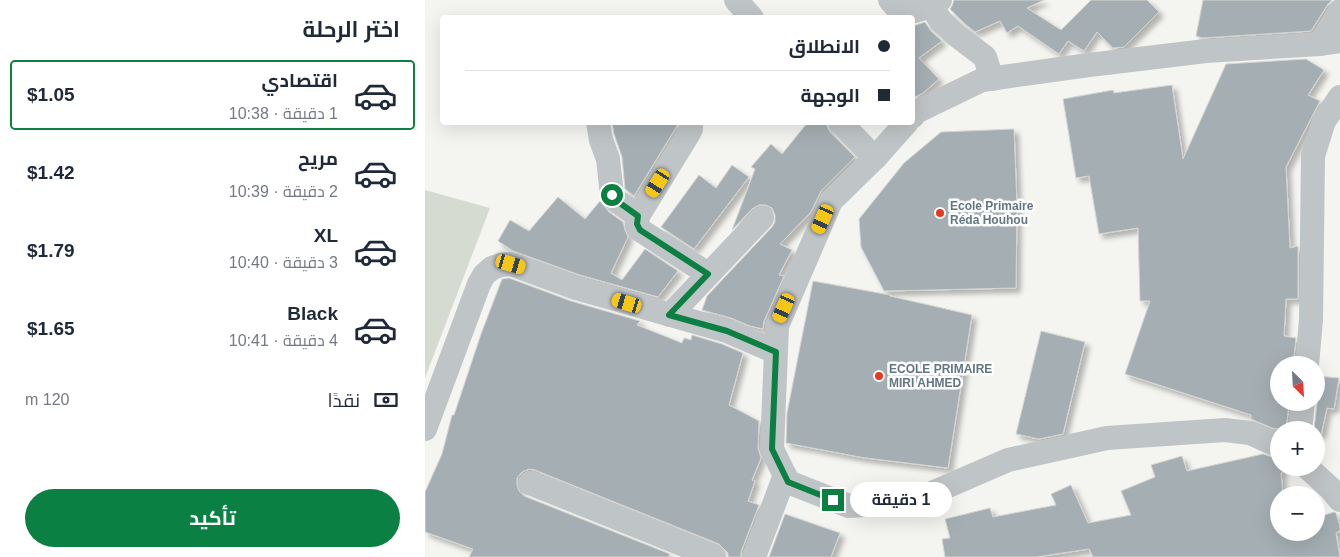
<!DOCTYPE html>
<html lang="ar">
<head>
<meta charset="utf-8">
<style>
	body { margin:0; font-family:Arial,Cairo,sans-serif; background:#f2f2f3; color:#1f2937; direction:rtl; height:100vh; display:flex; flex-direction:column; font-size:19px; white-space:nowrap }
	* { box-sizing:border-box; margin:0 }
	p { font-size:16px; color:#747a83 }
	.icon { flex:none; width:28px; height:28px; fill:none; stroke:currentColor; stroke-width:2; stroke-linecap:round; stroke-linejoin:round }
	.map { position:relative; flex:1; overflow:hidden; direction:ltr }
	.drawer { display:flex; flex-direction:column; background:#fff; width:425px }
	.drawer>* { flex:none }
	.top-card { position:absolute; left:15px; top:15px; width:475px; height:110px; border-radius:5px; box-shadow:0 5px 20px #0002; direction:rtl; display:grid; align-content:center; height:110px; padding:0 25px; background:#fff }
	.needle { width:32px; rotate:156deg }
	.tools { position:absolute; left:845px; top:356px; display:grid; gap:10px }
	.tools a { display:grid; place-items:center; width:55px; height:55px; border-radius:50%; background:#fff; box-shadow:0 5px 20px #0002; font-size:25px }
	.end { position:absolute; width:22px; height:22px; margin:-11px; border:6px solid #0b8043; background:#fff; box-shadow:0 0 0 2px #fff }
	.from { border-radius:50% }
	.bubble { position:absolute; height:35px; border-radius:18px; background:#fff; box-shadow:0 5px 20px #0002; font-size:16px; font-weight:700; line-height:35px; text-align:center; direction:rtl }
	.car { position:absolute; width:15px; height:30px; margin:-15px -8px; border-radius:6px; box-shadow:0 0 4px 1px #0007; background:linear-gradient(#f5c518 24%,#345 0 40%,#f5c518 0 76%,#345 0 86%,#f5c518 0) }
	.top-card b { display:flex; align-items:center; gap:18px; height:48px; font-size:19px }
	.top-card b+b { border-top:1px solid #e0e1e3 }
	.top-card i { width:12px; height:12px; background:#1f2937 }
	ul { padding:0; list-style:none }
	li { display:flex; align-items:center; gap:15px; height:70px; margin:0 10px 8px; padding:0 15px; border:2px solid transparent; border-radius:5px }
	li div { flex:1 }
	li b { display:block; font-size:19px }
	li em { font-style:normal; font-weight:700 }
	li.on { border-color:#0b8043 }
	li>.icon { width:45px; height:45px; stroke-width:1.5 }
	h2 { padding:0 25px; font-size:22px; line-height:60px }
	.pay { display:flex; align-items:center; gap:12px; height:55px; padding:0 25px; font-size:19px }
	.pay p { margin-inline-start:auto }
	.primary-button { display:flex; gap:10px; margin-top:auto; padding:10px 25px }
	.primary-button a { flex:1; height:58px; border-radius:30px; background:#0b8043; color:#fff; font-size:20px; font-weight:700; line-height:58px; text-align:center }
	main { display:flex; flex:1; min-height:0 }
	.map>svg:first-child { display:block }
	.green { fill:#d6dbd1 }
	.building { fill:#a5afb3; stroke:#d5d5d3; filter:url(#shadow) }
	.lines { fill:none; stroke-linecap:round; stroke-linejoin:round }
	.street { stroke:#bfc4c6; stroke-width:24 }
	.route { stroke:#0b8043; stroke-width:6 }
	.poi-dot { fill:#e6391e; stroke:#fff; stroke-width:2 }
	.labels { text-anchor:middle; stroke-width:5; stroke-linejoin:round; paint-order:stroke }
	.poi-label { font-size:12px; font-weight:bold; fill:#627782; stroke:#fff; text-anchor:start }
</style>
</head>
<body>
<main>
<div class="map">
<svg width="915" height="557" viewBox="0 0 915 557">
	<defs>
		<filter id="shadow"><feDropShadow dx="4.5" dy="4.5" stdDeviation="2.5" flood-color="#0004"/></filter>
	</defs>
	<rect width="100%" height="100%" fill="#f4f4f0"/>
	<polygon class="green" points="0,190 65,208 0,378"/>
	<g class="building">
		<polygon points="529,0 619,0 602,8 636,30 666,0 722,0 734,12 699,47 688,48 672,32 659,51 643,41 634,54 593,26 582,33 575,21 550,32 540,24 525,9 527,6"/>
		<polygon points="778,0 907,0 903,4 886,31 777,38 771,36"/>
		<polygon points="500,22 506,31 517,41 494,58 514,79 498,93 488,98 488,26"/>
		<polygon points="881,59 899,70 883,95 895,101 861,167 865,248 873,246 873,299 861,299 859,336 871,338 868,365 854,365 854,402 864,402 861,430 847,428 826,419 826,415 700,374 725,301 715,301 713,228 674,234 664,176 651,178 638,99 688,90 689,93 747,85 758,159 801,64"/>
		<polygon points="187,122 252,122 252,126 209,196 200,189 197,157 189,134"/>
		<polygon points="383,122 402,122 402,126 405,132 430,157 396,191 386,212 355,244 367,250 354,275 359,276 339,321 338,329 325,326 306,318 277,310 282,296 347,227 350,222 350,215 347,208 341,205 334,205 327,209 307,230 330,169 326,167 346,144 357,154"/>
		<polygon points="589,129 592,206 591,288 459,291 436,247 434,219 479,163 516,132"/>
		<polygon points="307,165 324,177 269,249 236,227 274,175 291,188"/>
		<polygon points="133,197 160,219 175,201 184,212 198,222 200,230 203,237 186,273 197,280 220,249 253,271 233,297 155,275 88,251 73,241 85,220 104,231"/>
		<polygon points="84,278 146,301 215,321 212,325 257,343 259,338 266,340 267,335 297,344 318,353 304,405 334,421 333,448 336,458 327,480 330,481 323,501 334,505 316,552 316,557 303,557 303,553 294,544 110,470 104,469 97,472 92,478 92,485 94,491 99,496 245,554 243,557 44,557 48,549 0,532 0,492 17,454 27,415 29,415 56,334 77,279"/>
		<polygon points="388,281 465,295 465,296 547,315 523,468 441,458 441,457 440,458 361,443 362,413"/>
		<polygon points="616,331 660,342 638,434 614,439 591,434"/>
		<polygon points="891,376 914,378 909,409 902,408 896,435 891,434 891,430 889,430 892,403"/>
		<polygon points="838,454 854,459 854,468 857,468 858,472 856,473 858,495 854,495 854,532 891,532 891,518 909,512 911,513 915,526 915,531 911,533 915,557 668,557 664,549 611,557 520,557 517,539 525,538 520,519 565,508 568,517 631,505 626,494 646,485 663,523 706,515 696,491 730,477 726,465 757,456 762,471"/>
		<polygon points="360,514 415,533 406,557 344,557"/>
	</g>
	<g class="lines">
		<g class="street">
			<polyline points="311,0 327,18"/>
			<polyline points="465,0 471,7 483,13 506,6 515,0"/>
			<polyline points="506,6 516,21 531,35 560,57 567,79"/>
			<polyline points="895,44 915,11"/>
			<polyline points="488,116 491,112 557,80 664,65 781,51 895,44 915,41"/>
			<polyline points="173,122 176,140 183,159 187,195 192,201 213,216 264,133 266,129 266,122"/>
			<polyline points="415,122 450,158"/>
			<polyline points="482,122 450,158 406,201 352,326 347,449 363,482 424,506 486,502 583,460 682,438 800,430 825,433 854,446"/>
			<polyline points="213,216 212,224 215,230 283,274"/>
			<polyline points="245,315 337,218"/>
			<polyline points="882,365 886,320 888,156 899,121 915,97"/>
			<polyline points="0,429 54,284 59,275 67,268 76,265 86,264 151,288 302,331 351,352"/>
			<polyline points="875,430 878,402"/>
			<polyline points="883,468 905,488 915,500"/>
			<polyline points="105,483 289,557"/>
			<polyline points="329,557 360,475"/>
		</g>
	</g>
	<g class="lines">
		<polyline class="route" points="187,195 192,201 213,216 212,224 215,230 283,274 244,315 302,331 351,352 347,449 363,482 408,500"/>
	</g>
	<g class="poi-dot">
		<circle cx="515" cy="213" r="5"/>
		<circle cx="454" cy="376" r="5"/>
	</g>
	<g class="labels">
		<g class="poi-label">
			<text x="525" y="210">Ecole Primaire<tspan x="525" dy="14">Réda Houhou</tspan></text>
			<text x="464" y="373">ECOLE PRIMAIRE<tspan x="464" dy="14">MIRI AHMED</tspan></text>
		</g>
	</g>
</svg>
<div class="tools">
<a><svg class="needle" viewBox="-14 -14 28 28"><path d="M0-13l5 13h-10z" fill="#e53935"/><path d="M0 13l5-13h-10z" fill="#747a83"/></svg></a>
<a>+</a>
<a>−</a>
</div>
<i class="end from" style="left:187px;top:195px"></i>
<i class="end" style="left:408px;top:500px"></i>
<div class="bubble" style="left:425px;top:482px;width:102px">1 دقيقة</div>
<i class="car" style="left:233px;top:183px;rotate:212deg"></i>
<i class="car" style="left:398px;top:219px;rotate:204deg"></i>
<i class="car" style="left:86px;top:264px;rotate:106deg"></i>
<i class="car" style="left:202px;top:303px;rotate:287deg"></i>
<i class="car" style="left:359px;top:308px;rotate:204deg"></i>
<div class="top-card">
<b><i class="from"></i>الانطلاق</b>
<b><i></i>الوجهة</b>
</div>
</div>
<section class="drawer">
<h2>اختر الرحلة</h2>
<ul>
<li class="on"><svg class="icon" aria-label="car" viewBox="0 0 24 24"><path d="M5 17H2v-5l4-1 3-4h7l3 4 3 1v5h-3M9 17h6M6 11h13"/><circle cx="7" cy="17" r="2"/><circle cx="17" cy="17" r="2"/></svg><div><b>اقتصادي</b><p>1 دقيقة · 10:38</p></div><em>$1.05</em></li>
<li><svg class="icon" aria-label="car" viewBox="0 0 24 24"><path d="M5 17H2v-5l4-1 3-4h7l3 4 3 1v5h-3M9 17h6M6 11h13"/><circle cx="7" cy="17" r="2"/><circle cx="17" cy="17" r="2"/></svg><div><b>مريح</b><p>2 دقيقة · 10:39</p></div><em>$1.42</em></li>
<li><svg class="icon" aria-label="car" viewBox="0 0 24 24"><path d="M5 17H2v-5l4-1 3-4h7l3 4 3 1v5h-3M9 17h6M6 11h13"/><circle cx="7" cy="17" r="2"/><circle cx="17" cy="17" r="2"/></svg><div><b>XL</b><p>3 دقيقة · 10:40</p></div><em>$1.79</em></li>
<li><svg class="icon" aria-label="car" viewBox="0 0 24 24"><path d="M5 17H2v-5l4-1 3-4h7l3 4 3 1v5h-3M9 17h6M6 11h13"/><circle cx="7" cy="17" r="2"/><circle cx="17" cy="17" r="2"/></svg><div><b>Black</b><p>4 دقيقة · 10:41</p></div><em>$1.65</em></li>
</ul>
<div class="pay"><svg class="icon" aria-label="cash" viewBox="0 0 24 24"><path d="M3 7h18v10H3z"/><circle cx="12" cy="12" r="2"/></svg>نقدًا<p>120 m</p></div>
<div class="primary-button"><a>تأكيد</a></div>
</section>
</main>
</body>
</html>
